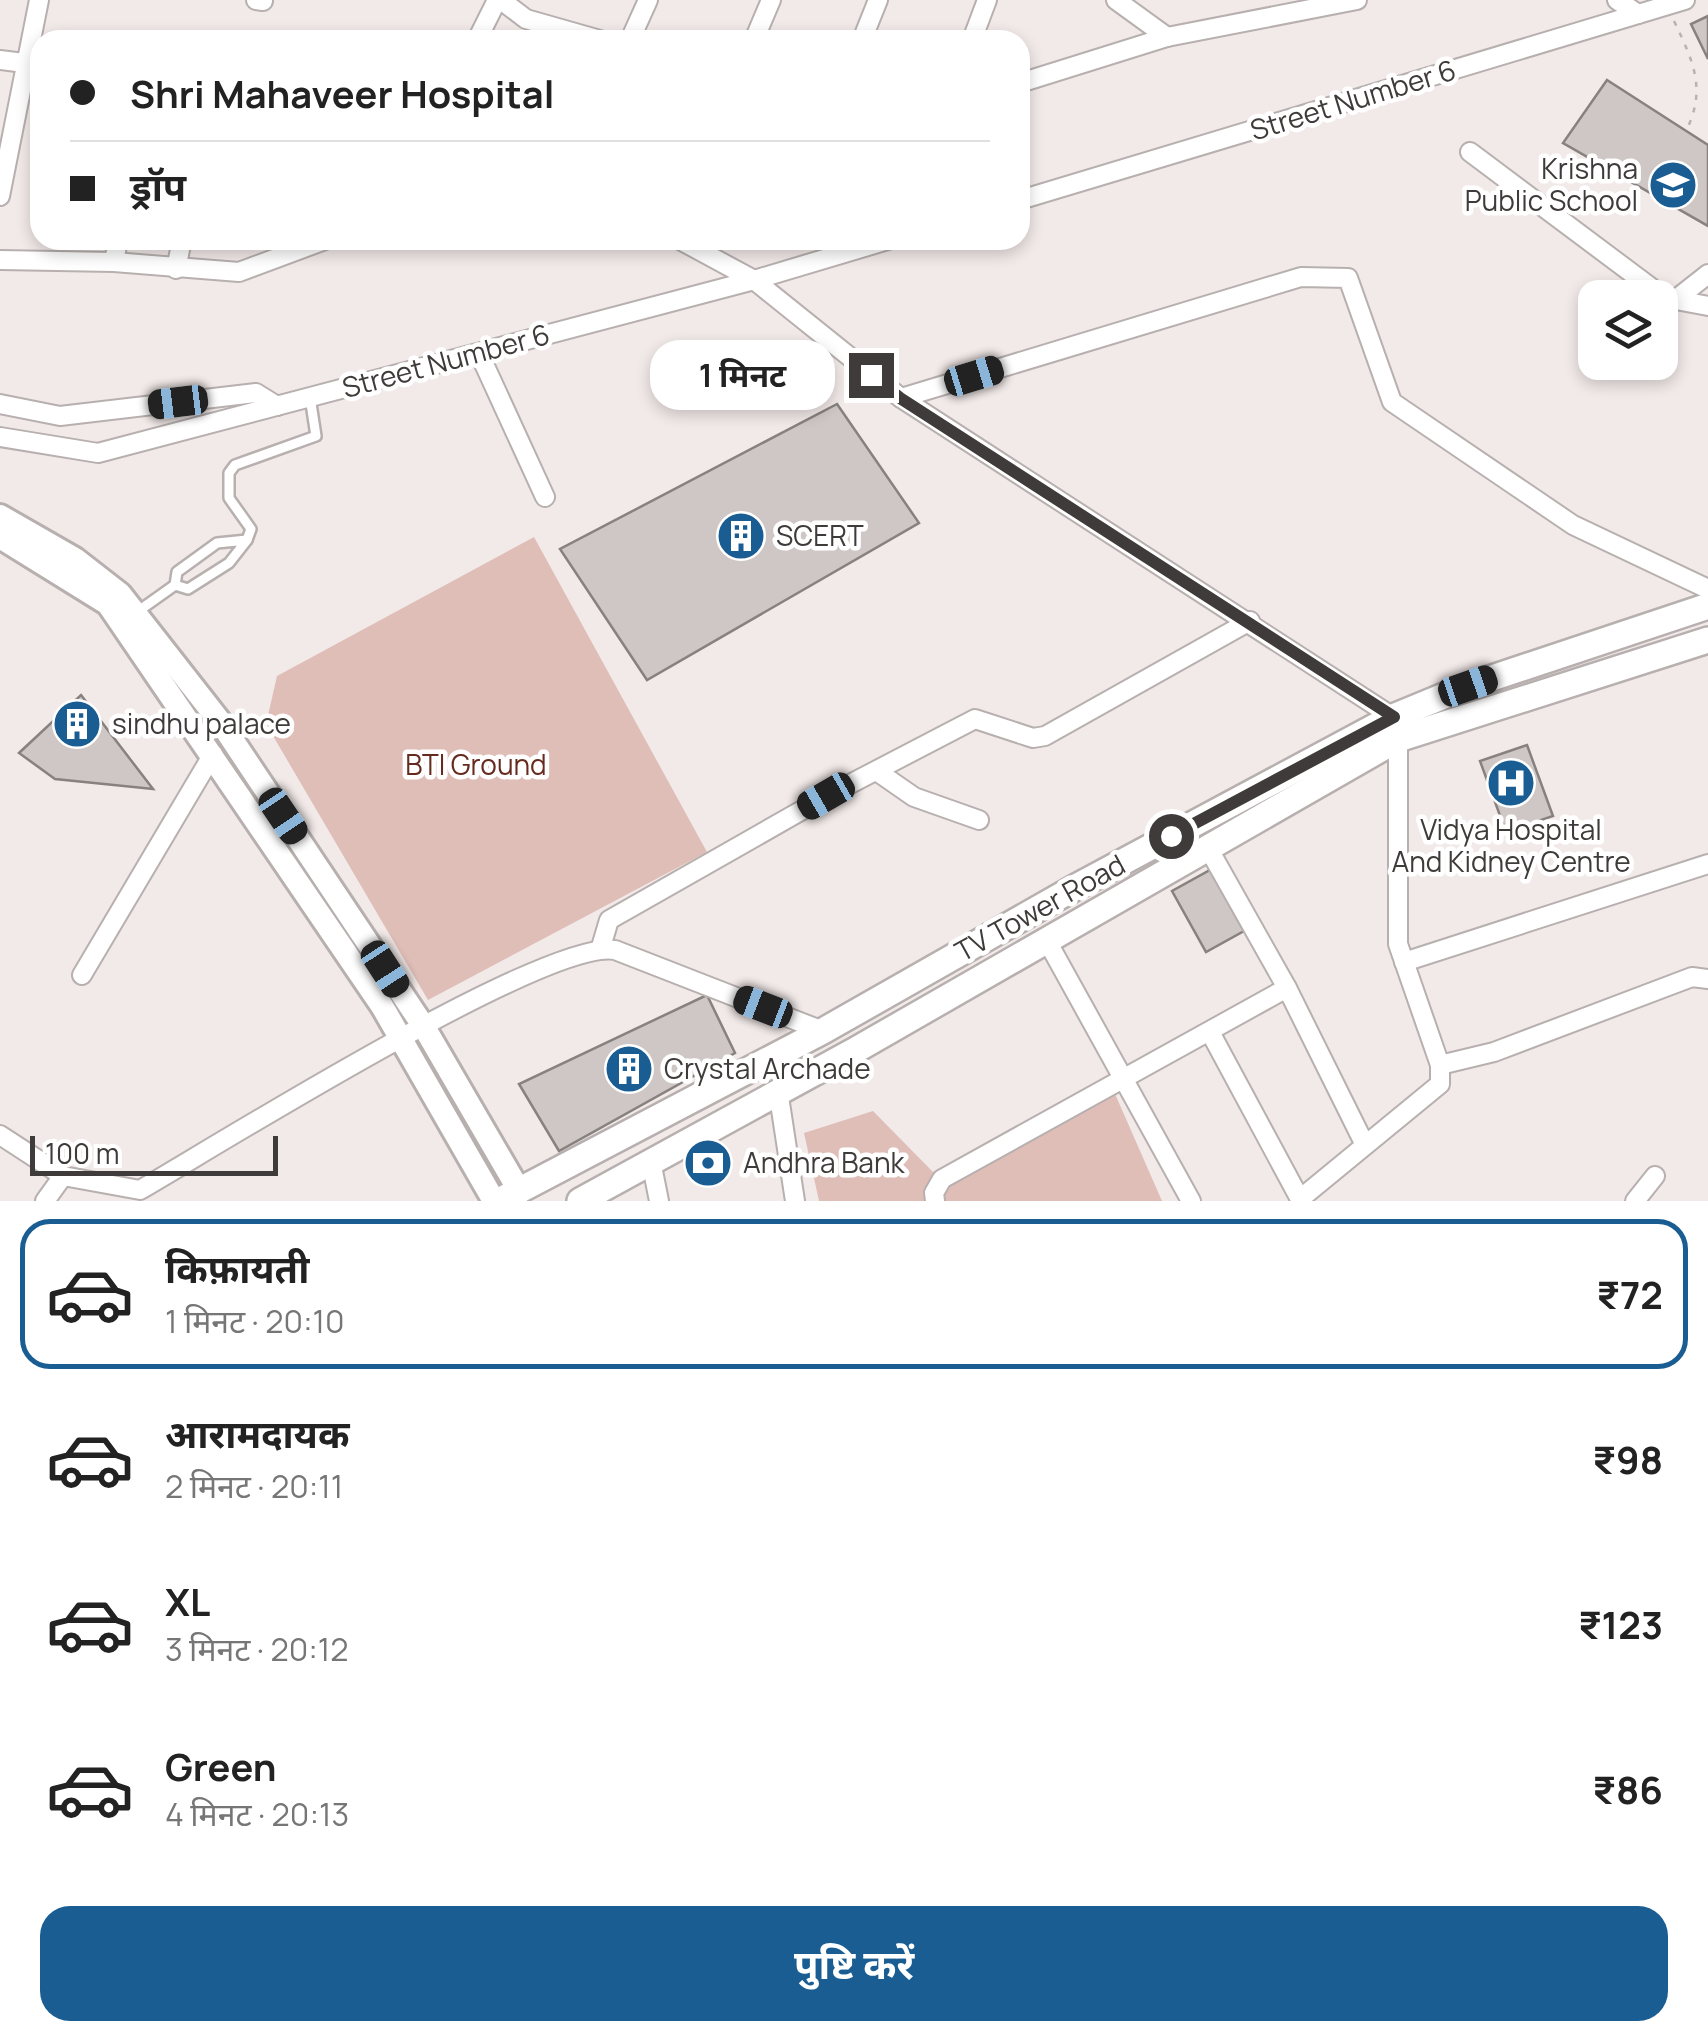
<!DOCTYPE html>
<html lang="hi">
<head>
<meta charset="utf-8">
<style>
	body { margin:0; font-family:Manrope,"Noto Sans Devanagari",sans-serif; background:#f6f6f6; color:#222; height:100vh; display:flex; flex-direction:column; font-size:38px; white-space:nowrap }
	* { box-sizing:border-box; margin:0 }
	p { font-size:32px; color:#767676 }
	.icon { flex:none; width:55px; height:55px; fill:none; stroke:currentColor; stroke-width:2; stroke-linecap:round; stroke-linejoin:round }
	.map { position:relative; height:1201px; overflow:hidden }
	.panel { display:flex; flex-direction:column; background:#fff; flex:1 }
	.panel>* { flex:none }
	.banner { position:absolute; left:30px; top:30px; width:1000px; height:220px; border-radius:30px; box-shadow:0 5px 15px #0003; display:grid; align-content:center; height:220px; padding:0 40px; background:#fff }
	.tools { position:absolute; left:1578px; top:280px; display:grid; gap:20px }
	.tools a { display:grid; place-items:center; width:100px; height:100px; border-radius:20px; background:#fff; box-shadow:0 5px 15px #0003; font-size:50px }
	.scale { position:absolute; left:30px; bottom:25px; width:248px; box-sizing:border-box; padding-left:10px; border:5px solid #3e3b3a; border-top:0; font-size:28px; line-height:35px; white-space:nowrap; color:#3e3b3a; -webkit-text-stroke:8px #fff; paint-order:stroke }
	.end { position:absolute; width:45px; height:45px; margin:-22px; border:12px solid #3e3b3a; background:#fff; box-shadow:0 0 0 5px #fff }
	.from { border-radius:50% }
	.bubble { position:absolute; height:70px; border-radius:30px; background:#fff; box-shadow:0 5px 15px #0003; font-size:32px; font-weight:700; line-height:70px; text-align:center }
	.car { position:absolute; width:30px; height:60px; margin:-30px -15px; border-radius:12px; box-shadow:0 0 8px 2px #0007; background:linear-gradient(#222 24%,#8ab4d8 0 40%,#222 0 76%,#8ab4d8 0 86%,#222 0) }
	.banner b { display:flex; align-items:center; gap:35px; height:95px; font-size:38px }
	.banner b+b { border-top:2px solid #e0e0e0 }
	.banner i { width:25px; height:25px; background:#222 }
	ul { padding:18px 0 0; list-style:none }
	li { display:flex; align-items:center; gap:30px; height:150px; margin:0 20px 15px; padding:0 20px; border:5px solid transparent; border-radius:30px }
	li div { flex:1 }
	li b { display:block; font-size:38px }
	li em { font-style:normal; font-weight:700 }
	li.active { border-color:#1a5d92 }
	li>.icon { width:90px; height:90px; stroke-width:1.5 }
	.action { display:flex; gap:20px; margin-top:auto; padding:20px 40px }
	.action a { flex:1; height:115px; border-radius:30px; background:#1a5d92; color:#fff; font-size:40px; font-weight:700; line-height:115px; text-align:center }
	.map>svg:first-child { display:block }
	.green { fill:#dfbeb7 }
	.building { fill:#cec7c5; stroke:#87817f; stroke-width:2.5 }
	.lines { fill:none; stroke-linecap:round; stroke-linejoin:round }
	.service-casing { stroke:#b7b0af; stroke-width:14 }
	.minor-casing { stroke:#b7b0af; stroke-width:22 }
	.tertiary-casing { stroke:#b7b0af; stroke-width:28 }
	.secondary-casing { stroke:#b7b0af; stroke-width:30 }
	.path { stroke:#b8b2b1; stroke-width:2.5; stroke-dasharray:5 8; stroke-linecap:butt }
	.service { stroke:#fff; stroke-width:9 }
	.minor { stroke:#fff; stroke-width:18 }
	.tertiary { stroke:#fff; stroke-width:22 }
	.secondary { stroke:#fff; stroke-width:25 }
	.route { stroke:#3e3b3a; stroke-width:12 }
	.labels { text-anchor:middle; stroke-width:9; stroke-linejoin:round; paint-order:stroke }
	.street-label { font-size:28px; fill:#3e3b3a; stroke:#fff }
	.poi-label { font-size:28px; fill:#3e3b3a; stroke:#fff; text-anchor:start }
	.park-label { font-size:28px; fill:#662b1f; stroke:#fff }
</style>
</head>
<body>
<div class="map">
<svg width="1708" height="1201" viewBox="0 0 1708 1201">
	<rect width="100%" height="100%" fill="#f2eae9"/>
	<g class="green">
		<polygon points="534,537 707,852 428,1000 266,724 277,676"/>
		<polygon points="1112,1087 1162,1201 819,1201 804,1133 873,1111 933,1172"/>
	</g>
	<g class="building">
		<polygon points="1708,16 1708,59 1691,24"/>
		<polygon points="1607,80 1708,145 1708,226 1563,143"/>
		<polygon points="837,404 919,523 647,680 560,549"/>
		<polygon points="81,695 153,789 55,779 19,753"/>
		<polygon points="1527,745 1553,816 1506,832 1480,761"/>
		<polygon points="1210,870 1244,931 1206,952 1172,891"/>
		<polygon points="707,995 735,1053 559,1151 519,1084"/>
	</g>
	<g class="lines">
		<g class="service-casing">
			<g id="service">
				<polyline points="247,540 251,529 229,498 229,473 235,465 316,436 310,397"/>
				<polyline points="137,612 175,585 177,572 217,543 247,540 229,563 188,589 175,585"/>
			</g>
		</g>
		<g class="minor-casing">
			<g id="minor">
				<polyline points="256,0 263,1"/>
				<polyline points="501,0 526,19 600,40"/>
				<polyline points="1116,0 1167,37"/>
				<polyline points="1617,0 1638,14"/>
				<polyline points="477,40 497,0"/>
				<polyline points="630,40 648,0"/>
				<polyline points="754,40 771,0"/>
				<polyline points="862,40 878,0"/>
				<polyline points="972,40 987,0"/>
				<polyline points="0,60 40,65"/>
				<polyline points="1020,83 1167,37 1357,0"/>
				<polyline points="1470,152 1665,298 1708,306"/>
				<polyline points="0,196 39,0"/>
				<polyline points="1020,200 1685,0"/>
				<polyline points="680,240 754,280 901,398 1393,717"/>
				<polyline points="0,260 114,262 239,272 325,240"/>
				<polyline points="114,262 118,240"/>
				<polyline points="176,269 182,240"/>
				<polyline points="1675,300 1708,274"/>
				<polyline points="479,353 545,497"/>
				<polyline points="901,398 1301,277 1348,278 1392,402 1573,525 1708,589"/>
				<polyline points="0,404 60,416 256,393 277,406"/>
				<polyline points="0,437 98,453 754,280 888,240"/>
				<polyline points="1398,739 1398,944 1440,1065 1494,1052 1692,977 1708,979"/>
				<polyline points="878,772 914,797 979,820"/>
				<polyline points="1046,939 1191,1201"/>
				<polyline points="601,947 609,920 827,796 975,719 1033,738 1045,736 1250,621"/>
				<polyline points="1404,962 1708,864"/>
				<polyline points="82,975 213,754"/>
				<polyline points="1287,988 1365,1145"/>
				<polyline points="1210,1032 1301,1201"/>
				<polyline points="778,1090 795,1201"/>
				<polyline points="0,1135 63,1176"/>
				<polyline points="651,1161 659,1201"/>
				<polyline points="1300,1199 1440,1084 1440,1065"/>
				<path d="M45,1201L63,1176L140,1190C218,1145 546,939 615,950L823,1031"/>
				<polyline points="935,1201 934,1193 942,1179 1287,988 1207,846"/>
				<polyline points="1635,1201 1655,1176"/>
			</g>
		</g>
		<g class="tertiary-casing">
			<g id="tertiary">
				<polyline points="0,516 75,559 120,594 221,723 424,1027 520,1192"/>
				<polyline points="0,537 108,604 382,1006 494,1201"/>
			</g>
		</g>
		<g class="secondary-casing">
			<g id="secondary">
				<polyline points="499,1201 823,1031 1076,887 1393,717 1468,686 1708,606"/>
				<polyline points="580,1201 854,1051 1398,739 1708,640"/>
			</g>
		</g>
		<path class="path" d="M1674,21C1693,61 1707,89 1686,131"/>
		<use href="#service" class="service"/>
		<use href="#minor" class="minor"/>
		<use href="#tertiary" class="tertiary"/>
		<use href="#secondary" class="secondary"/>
	</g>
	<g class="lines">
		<polyline class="route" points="871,375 900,398 1394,717 1171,836"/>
	</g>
	<defs>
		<g id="school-disc" transform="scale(2.5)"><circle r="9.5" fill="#1a5d92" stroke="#fff"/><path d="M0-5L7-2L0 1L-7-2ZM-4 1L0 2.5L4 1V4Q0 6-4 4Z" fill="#fff"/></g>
		<g id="building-disc" transform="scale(2.5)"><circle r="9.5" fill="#1a5d92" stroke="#fff"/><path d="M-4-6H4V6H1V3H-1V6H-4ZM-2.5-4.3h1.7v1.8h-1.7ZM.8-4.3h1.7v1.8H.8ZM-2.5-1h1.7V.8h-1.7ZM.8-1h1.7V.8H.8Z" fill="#fff"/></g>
		<g id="hospital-disc" transform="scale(2.5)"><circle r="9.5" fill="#1a5d92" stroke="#fff"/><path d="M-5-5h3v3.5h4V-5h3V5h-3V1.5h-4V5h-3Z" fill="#fff"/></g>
		<g id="bank-disc" transform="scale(2.5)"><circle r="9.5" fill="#1a5d92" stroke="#fff"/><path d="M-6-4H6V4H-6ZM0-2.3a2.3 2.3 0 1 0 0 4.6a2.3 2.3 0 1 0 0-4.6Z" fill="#fff"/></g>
	</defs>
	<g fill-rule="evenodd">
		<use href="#school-disc" x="1673" y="185"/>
		<use href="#building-disc" x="741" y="536"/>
		<use href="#building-disc" x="77" y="724"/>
		<use href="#hospital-disc" x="1511" y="783"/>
		<use href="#building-disc" x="629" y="1069"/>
		<use href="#bank-disc" x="708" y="1163"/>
	</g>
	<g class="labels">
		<g class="street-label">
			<text transform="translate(1353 100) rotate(-17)" y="10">Street Number 6</text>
			<text transform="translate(446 361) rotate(-15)" y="10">Street Number 6</text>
			<text transform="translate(1040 908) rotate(-29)" y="10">TV Tower Road</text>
		</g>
		<g class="poi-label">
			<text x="1638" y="179" text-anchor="end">Krishna<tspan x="1638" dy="32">Public School</tspan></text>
			<text x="776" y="546">SCERT</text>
			<text x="112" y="734">sindhu palace</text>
			<text x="1511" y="840" text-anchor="middle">Vidya Hospital<tspan x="1511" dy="32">And Kidney Centre</tspan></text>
			<text x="664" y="1079">Crystal Archade</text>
			<text x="743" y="1173">Andhra Bank</text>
		</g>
		<g class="park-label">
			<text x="476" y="775">BTI Ground</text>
		</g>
	</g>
</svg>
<div class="tools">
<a><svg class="icon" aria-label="layers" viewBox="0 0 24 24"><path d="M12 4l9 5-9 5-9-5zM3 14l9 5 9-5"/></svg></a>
</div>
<div class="scale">100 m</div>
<i class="end from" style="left:1171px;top:836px"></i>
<i class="end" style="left:871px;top:375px"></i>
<div class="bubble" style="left:650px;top:340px;width:185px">1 मिनट</div>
<i class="car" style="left:974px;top:376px;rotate:73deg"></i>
<i class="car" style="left:178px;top:402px;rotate:263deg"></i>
<i class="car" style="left:1468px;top:686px;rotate:71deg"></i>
<i class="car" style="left:826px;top:796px;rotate:240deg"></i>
<i class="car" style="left:283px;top:816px;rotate:146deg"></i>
<i class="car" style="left:385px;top:969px;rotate:147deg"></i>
<i class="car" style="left:763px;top:1007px;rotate:291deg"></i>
<div class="banner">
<b><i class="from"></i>Shri Mahaveer Hospital</b>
<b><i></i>ड्रॉप</b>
</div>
</div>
<section class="panel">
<ul>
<li class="active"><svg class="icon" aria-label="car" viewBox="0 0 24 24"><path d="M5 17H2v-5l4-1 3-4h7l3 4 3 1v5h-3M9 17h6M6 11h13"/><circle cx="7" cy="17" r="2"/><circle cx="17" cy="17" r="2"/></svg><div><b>किफ़ायती</b><p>1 मिनट · 20:10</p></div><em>₹72</em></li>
<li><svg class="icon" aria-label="car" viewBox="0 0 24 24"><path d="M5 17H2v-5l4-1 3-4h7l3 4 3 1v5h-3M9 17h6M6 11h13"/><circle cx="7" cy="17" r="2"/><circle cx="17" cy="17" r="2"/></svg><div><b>आरामदायक</b><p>2 मिनट · 20:11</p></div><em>₹98</em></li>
<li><svg class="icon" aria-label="car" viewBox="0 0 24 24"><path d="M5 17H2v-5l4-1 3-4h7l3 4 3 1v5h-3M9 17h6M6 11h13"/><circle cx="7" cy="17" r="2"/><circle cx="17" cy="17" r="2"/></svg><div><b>XL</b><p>3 मिनट · 20:12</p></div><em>₹123</em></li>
<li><svg class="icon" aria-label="car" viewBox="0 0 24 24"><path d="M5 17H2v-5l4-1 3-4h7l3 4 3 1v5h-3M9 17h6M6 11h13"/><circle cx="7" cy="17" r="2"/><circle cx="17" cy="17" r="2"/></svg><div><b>Green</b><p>4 मिनट · 20:13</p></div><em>₹86</em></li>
</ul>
<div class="action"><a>पुष्टि करें</a></div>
</section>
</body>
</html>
